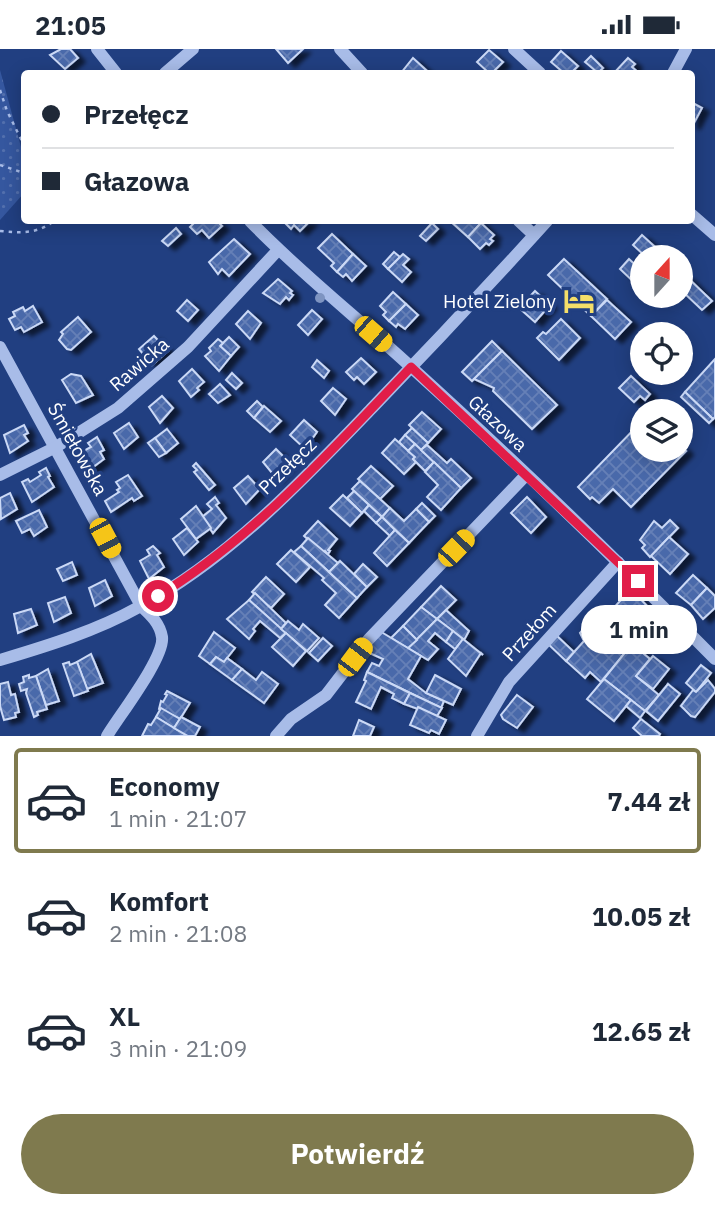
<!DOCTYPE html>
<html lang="pl">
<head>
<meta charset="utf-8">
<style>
	body { margin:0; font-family:"IBM Plex Sans",sans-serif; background:#f6f6f7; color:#1f2937; height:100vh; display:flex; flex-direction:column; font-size:26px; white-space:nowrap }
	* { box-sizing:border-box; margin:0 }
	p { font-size:23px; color:#747a83 }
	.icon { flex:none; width:38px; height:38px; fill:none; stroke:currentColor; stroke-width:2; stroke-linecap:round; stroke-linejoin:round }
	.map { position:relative; height:687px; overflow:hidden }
	.details { display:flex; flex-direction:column; background:#fff; flex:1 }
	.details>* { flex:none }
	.top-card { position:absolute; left:21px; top:21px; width:674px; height:154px; border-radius:7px; box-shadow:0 4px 18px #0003; display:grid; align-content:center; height:154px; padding:0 21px; background:#fff }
	.needle { width:46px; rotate:21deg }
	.buttons { position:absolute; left:630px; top:196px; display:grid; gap:14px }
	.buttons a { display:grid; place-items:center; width:63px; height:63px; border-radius:50%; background:#fff; box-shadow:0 4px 18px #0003; font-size:35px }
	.end { position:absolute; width:32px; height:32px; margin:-16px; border:9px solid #e11d48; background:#fff; box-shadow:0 0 0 4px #fff }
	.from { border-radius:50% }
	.bubble { position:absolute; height:49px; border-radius:24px; background:#fff; box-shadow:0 4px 18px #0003; font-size:23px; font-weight:700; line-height:49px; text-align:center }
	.car { position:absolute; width:21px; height:42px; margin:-21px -10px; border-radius:9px; box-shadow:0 0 5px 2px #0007; background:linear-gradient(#f5c518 24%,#345 0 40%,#f5c518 0 76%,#345 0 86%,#f5c518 0) }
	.top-card b { display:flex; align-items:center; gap:24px; height:66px; font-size:26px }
	.top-card b+b { border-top:2px solid #e0e1e3 }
	.top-card i { width:18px; height:18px; background:#1f2937 }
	ul { padding:12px 0 0; list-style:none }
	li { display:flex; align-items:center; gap:21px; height:105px; margin:0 14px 10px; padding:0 7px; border:4px solid transparent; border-radius:7px }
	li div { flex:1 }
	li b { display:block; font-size:26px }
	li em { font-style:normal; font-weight:700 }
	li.active { border-color:#7f7a4e }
	li>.icon { width:63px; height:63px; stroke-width:1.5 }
	.button { display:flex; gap:14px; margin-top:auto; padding:14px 21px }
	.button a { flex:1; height:80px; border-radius:42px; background:#7f7a4e; color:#fff; font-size:28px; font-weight:700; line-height:80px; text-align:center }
	.status { display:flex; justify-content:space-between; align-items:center; height:49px; padding:0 35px; background:#fff; direction:ltr }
	.status svg { height:19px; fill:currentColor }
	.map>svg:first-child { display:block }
	.green { fill:url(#green-dots) }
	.building { fill:url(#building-cross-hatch); stroke:#cbd9f6; stroke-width:2; filter:url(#shadow) }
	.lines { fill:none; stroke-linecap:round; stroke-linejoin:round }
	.path { stroke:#a8bce8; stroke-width:2.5; stroke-dasharray:3.5 5; stroke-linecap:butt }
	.minor { stroke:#a8bce8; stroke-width:12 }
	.tree { fill:#7e94c1 }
	.route { stroke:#e11d48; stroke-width:9 }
	.labels { text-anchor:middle; stroke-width:7; stroke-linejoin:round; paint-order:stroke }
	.poi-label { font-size:19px; fill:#fff; stroke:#213f81; text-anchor:end }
	.street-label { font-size:19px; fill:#fff; stroke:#213f81 }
</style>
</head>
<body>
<div class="status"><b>21:05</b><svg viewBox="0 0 49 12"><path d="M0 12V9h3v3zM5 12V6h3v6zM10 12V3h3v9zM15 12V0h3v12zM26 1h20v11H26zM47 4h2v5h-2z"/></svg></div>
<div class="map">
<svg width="715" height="687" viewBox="0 0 715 687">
	<defs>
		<pattern id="green-dots" width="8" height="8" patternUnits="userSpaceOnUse" patternTransform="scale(1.75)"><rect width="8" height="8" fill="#35579f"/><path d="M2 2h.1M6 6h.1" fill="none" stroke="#5370ad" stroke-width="1.8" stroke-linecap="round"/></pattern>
		<pattern id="building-cross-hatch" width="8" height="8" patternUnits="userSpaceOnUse" patternTransform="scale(1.75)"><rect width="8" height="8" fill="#4a69aa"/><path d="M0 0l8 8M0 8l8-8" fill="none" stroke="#6580b7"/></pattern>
		<filter id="shadow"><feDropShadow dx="7" dy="4" stdDeviation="2" flood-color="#0009"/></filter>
	</defs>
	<rect width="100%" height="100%" fill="#213f81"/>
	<polygon class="green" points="0,21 24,109 24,144 0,171"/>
	<g class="building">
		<polygon points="61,0 70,0 78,9 65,20 50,6"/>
		<polygon points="276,0 303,0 288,14"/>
		<polygon points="489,1 503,13 492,24 489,24 477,13"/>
		<polygon points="561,2 578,17 571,24 564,24 551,13"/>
		<polygon points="591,7 603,19 598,24 585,13"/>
		<polygon points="413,9 426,21 422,24 401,24"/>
		<polygon points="628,9 635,15 632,18 639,24 614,24"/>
		<polygon points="691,53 702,59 693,76 691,75"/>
		<polygon points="196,172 217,172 222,177 209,189 202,181 197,185 190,178"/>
		<polygon points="287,172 310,172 300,182 294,176 291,180 285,174"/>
		<polygon points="450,172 478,172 481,174 468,188"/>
		<polygon points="432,174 438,180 426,192 420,187"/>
		<polygon points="481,174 494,186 490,190 493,192 489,196 486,194 480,200 468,188"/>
		<polygon points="176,179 181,185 168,197 162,192"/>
		<polygon points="332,185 353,205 337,223 331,217 334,214 318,199"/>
		<polygon points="642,186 666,208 646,208 633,196"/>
		<polygon points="234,190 250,205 229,227 222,220 218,225 209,213"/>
		<polygon points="394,203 400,208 388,220 383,215"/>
		<polygon points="353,205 366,217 352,232 346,225 343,228 337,223"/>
		<polygon points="403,205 409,210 403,216 411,223 402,233 388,220"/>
		<polygon points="564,210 607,250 591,267 548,226"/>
		<polygon points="629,210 642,222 642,234 639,238 620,220"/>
		<polygon points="686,227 712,252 702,261 681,241 681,233"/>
		<polygon points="278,230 292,242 290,244 293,246 289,251 286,248 280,255 263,244"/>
		<polygon points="535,242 550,256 535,273 519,259"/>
		<polygon points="393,243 406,255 389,272 383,266 386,263 380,257"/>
		<polygon points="187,251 198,261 188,272 177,262"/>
		<polygon points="607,251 631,273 615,290 591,267"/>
		<polygon points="406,255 418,266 405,280 398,275 396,278 389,272"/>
		<polygon points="33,257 42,273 24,283 21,278 15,281 9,270 15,267 13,263 23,258 25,262"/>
		<polygon points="312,261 322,270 308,286 298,276"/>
		<polygon points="248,262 261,274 250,290 236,275"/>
		<polygon points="78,268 91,283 71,301 67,300 59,291 63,285 61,283"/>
		<polygon points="561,270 580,289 559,311 537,289 543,283 546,285"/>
		<polygon points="154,287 168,302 152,316 139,300"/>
		<polygon points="229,288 239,298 231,307 220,297"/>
		<polygon points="218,290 223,294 220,297 231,307 219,322 205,307 211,302 209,299"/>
		<polygon points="492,292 502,302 472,332 462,323"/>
		<polygon points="502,302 557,356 532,380 493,342 494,339 474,330"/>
		<polygon points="361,309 376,323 364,335 357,328 354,331 346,323"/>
		<polygon points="715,310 715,368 713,370 685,343"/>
		<polygon points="317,311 329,322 324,329 312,318"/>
		<polygon points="192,320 204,333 197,339 199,341 191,348 179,332"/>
		<polygon points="232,324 242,334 236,340 226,331"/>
		<polygon points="71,325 81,327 93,346 76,354 62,331"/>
		<polygon points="631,327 650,345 645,351 640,347 634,353 619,339"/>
		<polygon points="220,335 230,346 218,354 209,345"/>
		<polygon points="333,339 346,350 335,366 321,352"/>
		<polygon points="685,343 713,370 709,374 681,348"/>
		<polygon points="162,347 173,359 160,374 149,358"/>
		<polygon points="257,352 263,358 254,369 247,362"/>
		<polygon points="264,357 281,372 270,383 254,369"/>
		<polygon points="422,363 441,380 428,394 409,376"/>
		<polygon points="304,371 317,383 305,400 290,386"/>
		<polygon points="642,372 642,401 681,401 681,397 686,402 631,458 613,440 599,454 592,448 590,450 578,438"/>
		<polygon points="129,374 138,388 124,400 114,384"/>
		<polygon points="24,376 28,384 24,386 28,392 10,404 4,386"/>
		<polygon points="412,379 428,394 421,401 405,386"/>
		<polygon points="167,380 178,394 166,404 155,389"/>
		<polygon points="405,386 415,395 408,402 399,393"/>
		<polygon points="97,388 104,401 100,403 104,410 88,422 80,404 91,398 88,394"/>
		<polygon points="155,389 166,404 159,408 148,394"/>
		<polygon points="395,390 415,408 413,410 416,413 404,425 382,404"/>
		<polygon points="415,395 434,413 425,422 413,410 415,408 408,402"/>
		<polygon points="427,396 447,414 451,410 471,429 461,439 421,401"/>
		<polygon points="276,400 289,413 276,429 263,413"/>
		<polygon points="434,413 461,439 441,461 427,448 438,436 425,423"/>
		<polygon points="196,414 215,436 209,441 194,423 197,421 193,417"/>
		<polygon points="371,417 393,437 380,450 358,430"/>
		<polygon points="46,419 50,427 48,428 54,438 32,453 22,433 28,430 30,433 41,426 39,423"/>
		<polygon points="128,426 142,447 134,452 132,449 111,463 105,452 119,443 117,441 120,439 116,433"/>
		<polygon points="248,427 260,440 246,455 234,439"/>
		<polygon points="360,432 390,459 382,468 352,440"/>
		<polygon points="354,442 369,456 362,464 347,449"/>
		<polygon points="10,444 17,460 1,470 0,449"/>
		<polygon points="343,446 362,464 350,477 330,459"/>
		<polygon points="215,448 219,454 216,456 226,469 213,484 202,468 212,460 207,455"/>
		<polygon points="527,448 546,468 531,484 511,464"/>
		<polygon points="422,454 435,467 429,473 416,460"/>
		<polygon points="369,456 382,468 376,474 364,462"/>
		<polygon points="196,457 211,479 196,490 181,470"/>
		<polygon points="390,459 404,472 416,460 429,473 409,494 382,468"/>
		<polygon points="39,461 47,478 34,487 30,480 22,484 16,472"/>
		<polygon points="382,468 395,481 390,487 376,474"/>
		<polygon points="670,471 678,479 650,508 642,499 645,496 640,491 654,472 662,479"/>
		<polygon points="318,472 337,490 328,501 330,502 328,505 325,502 323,504 304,487"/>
		<polygon points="187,479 198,493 184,506 173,490"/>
		<polygon points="395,481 409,494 387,517 374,504"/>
		<polygon points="669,488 688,505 670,525 651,507"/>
		<polygon points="308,489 338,514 329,523 301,497"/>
		<polygon points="153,497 160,504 157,506 164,518 149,530 140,512 150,506 147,501"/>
		<polygon points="301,497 357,549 339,569 325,556 336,544 322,531 324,529 294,503"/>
		<polygon points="291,501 310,518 296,533 277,515"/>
		<polygon points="340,512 367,538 357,549 329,523"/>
		<polygon points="72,513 77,526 63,532 57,520"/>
		<polygon points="363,515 377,528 367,538 354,525"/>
		<polygon points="693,526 707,539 691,556 676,544"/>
		<polygon points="266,528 284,545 271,559 252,543"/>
		<polygon points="105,531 112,547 95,557 89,539"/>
		<polygon points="441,537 456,551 437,570 421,558"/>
		<polygon points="707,539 715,547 715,559 703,570 691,556"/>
		<polygon points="631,540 650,560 622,594 600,574"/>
		<polygon points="255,544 286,574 281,580 249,551"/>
		<polygon points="65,548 71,564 54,573 48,554"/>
		<polygon points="249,551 286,584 280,589 260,572 253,580 255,582 249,590 227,570"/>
		<polygon points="421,558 437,570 417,591 403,577"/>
		<polygon points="31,560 37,576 18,584 14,565"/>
		<polygon points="446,561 469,582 464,591 437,570"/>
		<polygon points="437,570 453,582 446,593 435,584 428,592 438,600 428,611 408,599"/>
		<polygon points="288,572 299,581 303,575 319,589 307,602 308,603 281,580"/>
		<polygon points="600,574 628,600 601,633 590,623 585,629 566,612 584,592 580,584 587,576 593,582"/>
		<polygon points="403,577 417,591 408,599 391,589"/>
		<polygon points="378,581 421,607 408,630 426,644 444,652 441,659 367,623 372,614 379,617 383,610 367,603"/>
		<polygon points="453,582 463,590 455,600 446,593"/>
		<polygon points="214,583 235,599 224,613 216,608 210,615 199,607"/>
		<polygon points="286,584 306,602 293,617 272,598"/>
		<polygon points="555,585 574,603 566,612 547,594"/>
		<polygon points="323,589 332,597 318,612 309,604"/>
		<polygon points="463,590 483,606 481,604 466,627 448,610"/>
		<polygon points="632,595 650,610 636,627 659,646 645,662 604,630"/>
		<polygon points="91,605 103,634 87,640 77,613"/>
		<polygon points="653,607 669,620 653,640 636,627"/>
		<polygon points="216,608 224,613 227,609 242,620 232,631 210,615"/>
		<polygon points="69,613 70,616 77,613 88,642 74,647 63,615"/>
		<polygon points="701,616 711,624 696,643 686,634"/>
		<polygon points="48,620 59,652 46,656 36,627"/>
		<polygon points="242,620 256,631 262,623 278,635 264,654 232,631"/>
		<polygon points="367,623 410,644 404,655 392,649 394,645 381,638 371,660 356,653 366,632 364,631"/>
		<polygon points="29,626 29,629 36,627 47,660 37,663 38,666 34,668 26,644 27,640 21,642 19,635 24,633 23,628"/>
		<polygon points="435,626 461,640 453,656 426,644"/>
		<polygon points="604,630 631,651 614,672 587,650"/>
		<polygon points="708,631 715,640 715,643 695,668 691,667 681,657 693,641 696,643"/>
		<polygon points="8,633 11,646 15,645 19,663 15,664 16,668 4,671 0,657 0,635"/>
		<polygon points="668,635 680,645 658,672 646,662"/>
		<polygon points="167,642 190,654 180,670 159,660 161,652 163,653 167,646 165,645"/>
		<polygon points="410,644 442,659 437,667 404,655"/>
		<polygon points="517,646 533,658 517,679 503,670 501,666"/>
		<polygon points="631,651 645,662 640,669 626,657"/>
		<polygon points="418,658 446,671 439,685 431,681 429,684 410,676"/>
		<polygon points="161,659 180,670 174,679 156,668"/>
		<polygon points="156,668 174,679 188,687 142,687 148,675 151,676"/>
		<polygon points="181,668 200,678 195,687 188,687 174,679"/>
		<polygon points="641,670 660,685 659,687 642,687 633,679"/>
		<polygon points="359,671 374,678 370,687 353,687"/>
	</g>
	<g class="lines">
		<g class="path">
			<polyline points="0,41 7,62 24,96"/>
			<polyline points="0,116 24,124"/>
			<path d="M0,182C21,184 37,185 54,172"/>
		</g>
		<g class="minor">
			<polyline points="97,0 116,24"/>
			<polyline points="340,0 362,24"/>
			<polyline points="514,0 540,24"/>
			<polyline points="165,24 193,0"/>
			<polyline points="673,24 686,0"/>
			<polyline points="691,165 715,186"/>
			<path d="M250,172C300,224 358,269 411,318C515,412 616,510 715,610"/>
			<polyline points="519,172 534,186"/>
			<path d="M0,298L141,557C151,566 160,575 162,588C165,608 119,667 107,687"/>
			<polyline points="0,426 56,398 118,359 188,298 278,201"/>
			<path d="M0,611C47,597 96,582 139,558C229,510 303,431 373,358C432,297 490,235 547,172"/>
			<polyline points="276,687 291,670 326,646 369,590 526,426"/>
			<polyline points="477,687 509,633 618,513"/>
		</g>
	</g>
	<circle class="tree" cx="320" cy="249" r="5"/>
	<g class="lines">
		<path class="route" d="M158,547C255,488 333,400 411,318L638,532"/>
	</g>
	<defs>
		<g id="hotel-bare" transform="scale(2.415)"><path d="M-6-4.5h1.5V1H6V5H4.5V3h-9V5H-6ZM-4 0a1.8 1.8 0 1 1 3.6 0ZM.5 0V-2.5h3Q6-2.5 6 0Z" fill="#f4de69" stroke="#213f81" stroke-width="2.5" paint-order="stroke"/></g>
	</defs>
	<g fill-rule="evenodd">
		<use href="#hotel-bare" x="579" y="252"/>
	</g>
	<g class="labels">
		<g class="poi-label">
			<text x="556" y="259">Hotel Zielony</text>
		</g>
		<g class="street-label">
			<text transform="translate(139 315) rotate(-41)" y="7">Rawicka</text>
			<text transform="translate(498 374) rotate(43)" y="7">Głazowa</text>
			<text transform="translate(78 400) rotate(61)" y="7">Śmiełowska</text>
			<text transform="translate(287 417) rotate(-44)" y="7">Przełęcz</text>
			<text transform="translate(529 583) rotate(-48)" y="7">Przełom</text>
		</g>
	</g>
</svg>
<div class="buttons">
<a><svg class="needle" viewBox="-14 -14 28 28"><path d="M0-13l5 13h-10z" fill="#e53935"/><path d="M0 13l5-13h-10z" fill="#747a83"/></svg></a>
<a><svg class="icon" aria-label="locate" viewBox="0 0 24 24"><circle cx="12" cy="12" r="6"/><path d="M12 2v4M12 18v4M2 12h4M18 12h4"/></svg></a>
<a><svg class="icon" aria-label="layers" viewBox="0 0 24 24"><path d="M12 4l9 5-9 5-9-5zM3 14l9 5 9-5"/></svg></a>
</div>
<i class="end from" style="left:158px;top:547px"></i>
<i class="end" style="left:638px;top:532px"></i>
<div class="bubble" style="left:581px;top:556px;width:116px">1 min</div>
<i class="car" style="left:373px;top:285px;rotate:131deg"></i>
<i class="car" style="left:105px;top:489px;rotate:152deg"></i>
<i class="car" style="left:456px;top:499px;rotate:44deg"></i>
<i class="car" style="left:355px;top:608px;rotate:37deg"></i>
<div class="top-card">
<b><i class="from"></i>Przełęcz</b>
<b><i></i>Głazowa</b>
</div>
</div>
<section class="details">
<ul>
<li class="active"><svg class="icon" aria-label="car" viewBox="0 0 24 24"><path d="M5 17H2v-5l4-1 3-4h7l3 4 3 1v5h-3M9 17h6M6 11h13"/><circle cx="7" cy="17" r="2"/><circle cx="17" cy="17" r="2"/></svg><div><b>Economy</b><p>1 min · 21:07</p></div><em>7.44 zł</em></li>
<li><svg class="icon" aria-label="car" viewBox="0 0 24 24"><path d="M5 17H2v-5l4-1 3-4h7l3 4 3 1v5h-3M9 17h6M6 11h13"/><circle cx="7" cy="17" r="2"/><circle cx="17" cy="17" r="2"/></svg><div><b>Komfort</b><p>2 min · 21:08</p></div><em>10.05 zł</em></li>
<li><svg class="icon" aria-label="car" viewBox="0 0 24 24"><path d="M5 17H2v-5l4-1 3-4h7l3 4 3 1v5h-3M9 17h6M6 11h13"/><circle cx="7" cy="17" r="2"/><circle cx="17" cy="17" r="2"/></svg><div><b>XL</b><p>3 min · 21:09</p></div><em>12.65 zł</em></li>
</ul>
<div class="button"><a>Potwierdź</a></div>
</section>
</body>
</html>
